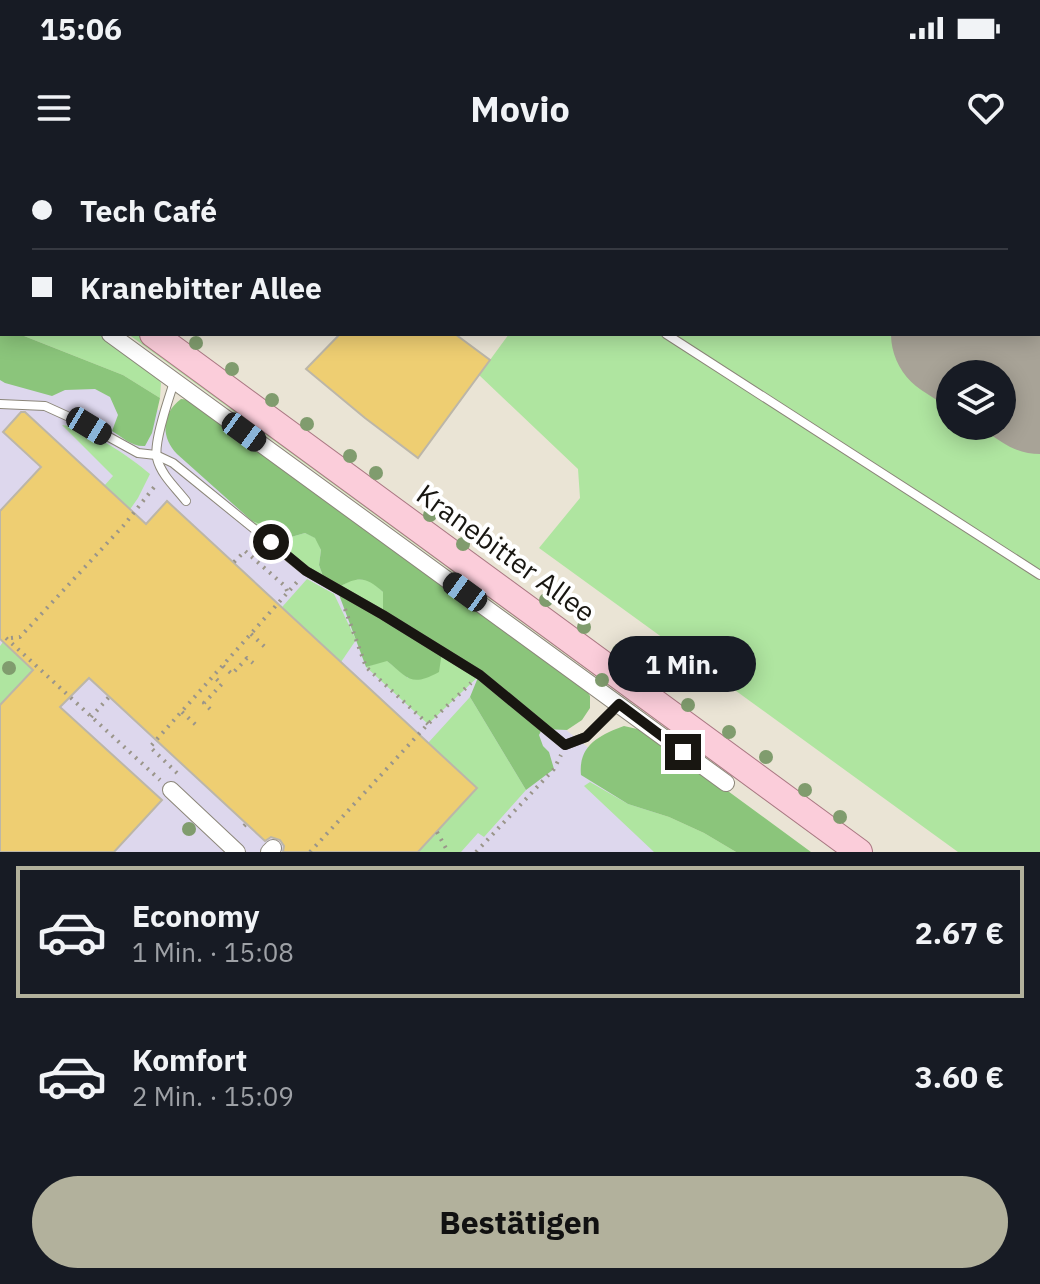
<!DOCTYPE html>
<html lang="de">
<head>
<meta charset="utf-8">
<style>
	body { margin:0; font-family:"IBM Plex Sans",sans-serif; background:#20242c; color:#f1f3f6; height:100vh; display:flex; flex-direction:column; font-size:30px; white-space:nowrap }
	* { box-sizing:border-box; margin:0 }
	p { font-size:26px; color:#9ea1a6 }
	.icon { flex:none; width:44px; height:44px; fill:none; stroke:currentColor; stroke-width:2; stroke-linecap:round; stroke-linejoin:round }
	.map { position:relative; height:692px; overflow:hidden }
	.drawer { display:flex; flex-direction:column; background:#171b24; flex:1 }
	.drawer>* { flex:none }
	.top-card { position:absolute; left:0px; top:0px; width:1040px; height:176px; box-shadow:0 4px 20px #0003; display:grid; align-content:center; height:176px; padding:0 32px; background:#171b24 }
	.tools { position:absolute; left:936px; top:200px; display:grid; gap:16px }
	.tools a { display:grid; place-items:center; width:80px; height:80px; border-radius:50%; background:#171b24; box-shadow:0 4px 20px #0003; font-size:40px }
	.end { position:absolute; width:36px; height:36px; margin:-18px; border:10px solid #181611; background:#fff; box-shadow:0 0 0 4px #fff }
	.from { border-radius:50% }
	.bubble { position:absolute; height:56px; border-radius:28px; background:#171b24; box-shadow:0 4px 20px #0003; font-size:26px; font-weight:800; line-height:56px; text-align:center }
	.car { position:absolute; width:24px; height:48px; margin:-24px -12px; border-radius:10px; box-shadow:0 0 6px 2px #0007; background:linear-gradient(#222 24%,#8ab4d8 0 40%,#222 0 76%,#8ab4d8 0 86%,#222 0) }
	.top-card b { display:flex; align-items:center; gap:28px; height:76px; font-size:30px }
	.top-card b+b { border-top:2px solid #363941 }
	.top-card i { width:20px; height:20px; background:#f1f3f6 }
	ul { padding:14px 0 0; list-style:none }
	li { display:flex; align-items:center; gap:24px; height:132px; margin:0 16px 12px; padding:0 16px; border:4px solid transparent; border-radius:0px }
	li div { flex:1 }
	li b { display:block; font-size:30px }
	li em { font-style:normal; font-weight:800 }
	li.selected { border-color:#b2b19c }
	li>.icon { width:72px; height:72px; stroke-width:1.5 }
	.cta { display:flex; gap:16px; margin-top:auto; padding:16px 32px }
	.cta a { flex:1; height:92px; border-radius:48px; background:#b2b19c; color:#111; font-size:32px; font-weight:800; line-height:92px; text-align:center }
	.status { display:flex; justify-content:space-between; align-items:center; height:56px; padding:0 40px; background:#171b24; direction:ltr }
	.status svg { height:22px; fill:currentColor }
	header { display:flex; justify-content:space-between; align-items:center; height:104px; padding:0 32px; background:#171b24; font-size:36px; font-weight:800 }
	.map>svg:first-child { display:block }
	.education { fill:#ddd7ed }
	.green { fill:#afe5a0; fill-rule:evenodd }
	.forest { fill:#8bc57b }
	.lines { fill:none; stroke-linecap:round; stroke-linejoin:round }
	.runway { stroke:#a8a397; stroke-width:134 }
	.building { fill:#eece72; stroke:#bcb6a8; stroke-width:2 }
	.lane-casing { stroke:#8b8679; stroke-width:10 }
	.street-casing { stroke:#8b8679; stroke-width:18 }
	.primary-casing { stroke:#aa7883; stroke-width:28 }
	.path { stroke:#9a958a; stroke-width:4; stroke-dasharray:2 6; stroke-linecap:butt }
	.lane { stroke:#fff; stroke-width:8 }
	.street { stroke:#fff; stroke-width:16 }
	.primary { stroke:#fbcdda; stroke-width:26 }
	.tree { fill:#809c6e }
	.route { stroke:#181611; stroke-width:10 }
	.labels { text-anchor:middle; stroke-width:8; stroke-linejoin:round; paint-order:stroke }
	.street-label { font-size:28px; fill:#181611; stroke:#fff }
</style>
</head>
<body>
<div class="status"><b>15:06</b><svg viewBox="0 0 49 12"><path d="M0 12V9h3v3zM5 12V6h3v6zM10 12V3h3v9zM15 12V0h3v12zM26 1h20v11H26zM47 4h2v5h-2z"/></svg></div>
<header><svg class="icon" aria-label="menu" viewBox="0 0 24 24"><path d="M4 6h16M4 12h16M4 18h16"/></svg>Movio<svg class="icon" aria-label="heart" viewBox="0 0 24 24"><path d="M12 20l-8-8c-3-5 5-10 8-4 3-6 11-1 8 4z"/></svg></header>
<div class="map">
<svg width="1040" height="692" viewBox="0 0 1040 692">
	<rect width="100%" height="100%" fill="#eae4d5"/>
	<polygon class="education" points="0,194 164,252 585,585 697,692 0,692"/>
	<g class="green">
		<path d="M392,0H1040V692H958L539,388L580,338L578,309L479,215L509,174H1038V2H395ZM950,214H1002V266H950Z"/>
		<polygon points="19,174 100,174 155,214 161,223 160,238 123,215"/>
		<polygon points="128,174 139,174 848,692 836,692"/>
		<path d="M62,265C87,267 130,297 150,314L138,338L131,348L26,460L104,326L113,316Z"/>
		<polygon points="252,361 291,377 305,373 316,378 321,390 319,405 324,419 310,410"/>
		<polygon points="307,419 334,434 356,480 341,502 259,473"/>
		<polygon points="353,419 370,420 383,432 383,455 339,427"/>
		<polygon points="3,482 60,534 53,541 26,517 0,545 0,486"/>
		<polygon points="443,491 480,515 428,564 366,507 386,500 408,518"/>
		<polygon points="470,537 526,630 484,677 478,673 461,692 418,692 476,629 428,583"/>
		<polygon points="590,622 628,644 669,657 704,673 736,692 654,692 584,626"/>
	</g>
	<g class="forest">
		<path d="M0,168H2V174H19L123,215L160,238L152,273L145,286C132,287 122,277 112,271L118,255L110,237L95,229L65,230L52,236L5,223L0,220Z"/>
		<path d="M181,239L190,240L583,525L590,536V548L582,560L567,570L542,569L539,575L543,586L549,592L554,609L526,630L470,537L479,515L442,492L439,512C411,527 409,519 387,501L366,507L338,432L383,454V432C366,417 359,416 339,427L324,419L319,405L321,390L315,378L305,373L291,377L252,361L177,294C160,277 162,253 181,239Z"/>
		<path d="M624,566L646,571L811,692H736L704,673L669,657L628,644L581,615C578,586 599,575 624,566Z"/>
	</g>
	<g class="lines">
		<g class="runway">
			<polyline points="689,0 692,2"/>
			<polyline points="958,174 1040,227"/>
		</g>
	</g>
	<g class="building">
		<polygon points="340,174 455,174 490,200 418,298 365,258 306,209"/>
		<polygon points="21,252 25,252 146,364 167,341 477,628 418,692 283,692 284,686 280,680 271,677 265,681 89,518 60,547 162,640 114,692 0,692 0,545 33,510 0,479 0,351 41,307 3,272"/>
	</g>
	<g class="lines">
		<g class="lane-casing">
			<g id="lane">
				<polyline points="28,0 31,2"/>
				<polyline points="86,2 87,0"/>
				<polyline points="666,174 1040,415"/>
				<path d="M174,222C169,238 153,283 157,298C161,315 176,328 186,341"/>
				<polyline points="0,244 45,246 89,266 138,293 156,295 173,303 306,411 383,455 480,515 565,585 586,577 619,545"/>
			</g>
		</g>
		<g class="street-casing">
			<g id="street">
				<polyline points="0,95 2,96"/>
				<polyline points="110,174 726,623"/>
				<polyline points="171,630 237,692"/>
				<polyline points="269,692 273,688"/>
			</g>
		</g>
		<g class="primary-casing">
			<g id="primary">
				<polyline points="0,61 2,63"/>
				<polyline points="153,174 859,692"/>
			</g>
		</g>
		<g class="path">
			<polyline points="234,402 245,391 285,426 288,433"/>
			<polyline points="345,449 366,507 428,564"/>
			<polyline points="251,474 266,488"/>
			<polyline points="6,478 160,620"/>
			<polyline points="11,478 20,477 124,365 155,326"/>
			<polyline points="223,506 232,514 247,498 253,503"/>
			<polyline points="210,549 204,543 222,524 213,516"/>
			<polyline points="182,552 196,565"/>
			<polyline points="91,557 109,537"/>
			<polyline points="177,613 150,587 297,422"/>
			<polyline points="244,666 246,664"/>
			<polyline points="437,672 448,692"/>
			<polyline points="310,692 428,564 471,523"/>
			<polyline points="476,692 554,609 561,595"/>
		</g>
		<use href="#lane" class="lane"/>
		<use href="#street" class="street"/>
		<use href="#primary" class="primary"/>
	</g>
	<g class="tree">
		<circle cx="196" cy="183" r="7"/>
		<circle cx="232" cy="209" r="7"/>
		<circle cx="272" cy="240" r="7"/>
		<circle cx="307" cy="264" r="7"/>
		<circle cx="350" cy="296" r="7"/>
		<circle cx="376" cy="313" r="7"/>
		<circle cx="430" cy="355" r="7"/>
		<circle cx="463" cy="384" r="7"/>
		<circle cx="546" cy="440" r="7"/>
		<circle cx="584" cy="467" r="7"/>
		<circle cx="619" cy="491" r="7"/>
		<circle cx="9" cy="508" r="7"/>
		<circle cx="602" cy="520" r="7"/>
		<circle cx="657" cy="520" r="7"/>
		<circle cx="688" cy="545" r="7"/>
		<circle cx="729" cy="572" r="7"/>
		<circle cx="766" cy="597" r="7"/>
		<circle cx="805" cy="630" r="7"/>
		<circle cx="840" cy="657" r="7"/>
		<circle cx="189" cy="669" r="7"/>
	</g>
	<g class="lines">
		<polyline class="route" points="271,382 306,411 383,455 480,515 565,585 586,577 619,544 683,592"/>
	</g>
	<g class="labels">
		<g class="street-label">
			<text transform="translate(506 393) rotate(36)" y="10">Kranebitter Allee</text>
		</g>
	</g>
</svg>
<div class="tools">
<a><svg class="icon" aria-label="layers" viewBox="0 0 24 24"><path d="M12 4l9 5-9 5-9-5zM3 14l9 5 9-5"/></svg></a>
</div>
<i class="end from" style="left:271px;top:382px"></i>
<i class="end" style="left:683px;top:592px"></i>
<div class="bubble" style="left:608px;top:476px;width:148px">1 Min.</div>
<i class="car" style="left:89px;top:266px;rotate:121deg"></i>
<i class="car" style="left:244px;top:272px;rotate:126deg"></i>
<i class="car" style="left:465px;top:432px;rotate:306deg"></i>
<div class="top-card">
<b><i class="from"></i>Tech Café</b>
<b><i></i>Kranebitter Allee</b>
</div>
</div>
<section class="drawer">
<ul>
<li class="selected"><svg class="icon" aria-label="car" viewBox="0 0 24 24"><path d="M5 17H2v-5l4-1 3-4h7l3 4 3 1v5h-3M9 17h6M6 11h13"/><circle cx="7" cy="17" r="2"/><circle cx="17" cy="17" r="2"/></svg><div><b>Economy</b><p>1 Min. · 15:08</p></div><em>2.67 €</em></li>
<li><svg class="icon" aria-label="car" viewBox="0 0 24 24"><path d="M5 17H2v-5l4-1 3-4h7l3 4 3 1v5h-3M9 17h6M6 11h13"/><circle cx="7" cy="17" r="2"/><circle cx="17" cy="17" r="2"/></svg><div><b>Komfort</b><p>2 Min. · 15:09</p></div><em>3.60 €</em></li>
</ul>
<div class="cta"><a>Bestätigen</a></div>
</section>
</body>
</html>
